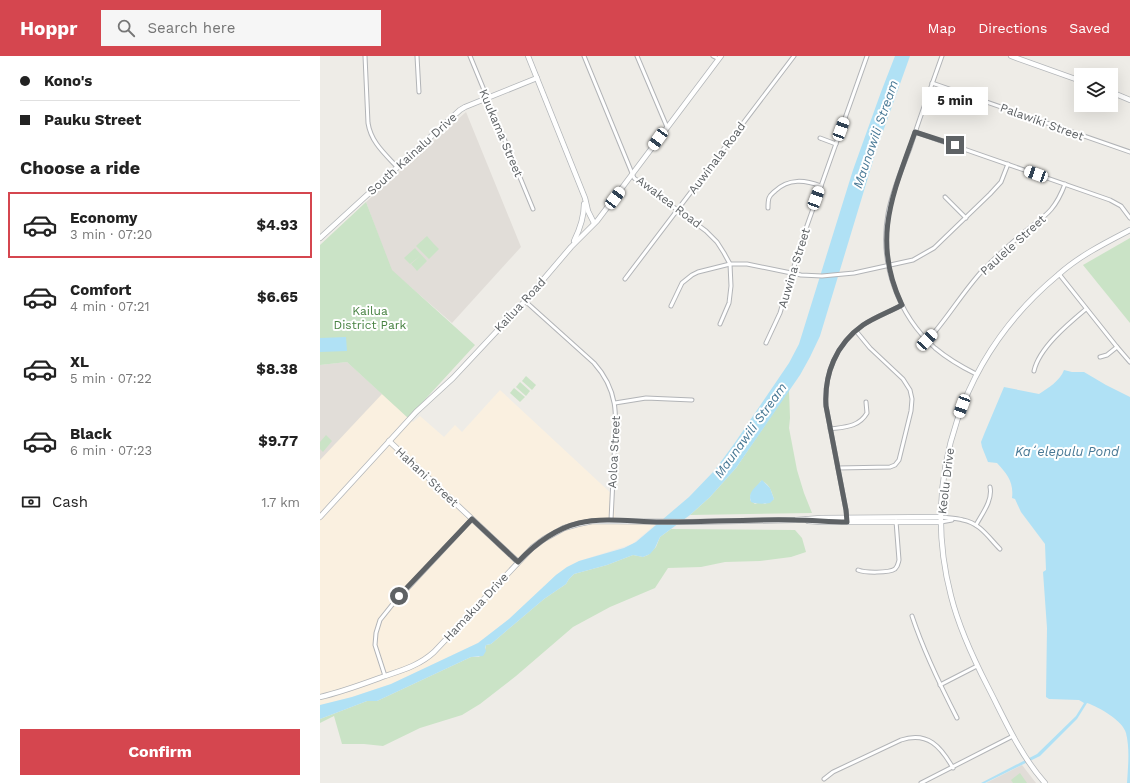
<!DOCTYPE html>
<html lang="en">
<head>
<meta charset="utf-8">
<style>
	body { margin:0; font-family:"Work Sans",sans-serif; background:#f6f6f6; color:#222; height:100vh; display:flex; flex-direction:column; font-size:15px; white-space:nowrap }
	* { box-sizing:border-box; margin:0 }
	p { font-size:13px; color:#767676 }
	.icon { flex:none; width:22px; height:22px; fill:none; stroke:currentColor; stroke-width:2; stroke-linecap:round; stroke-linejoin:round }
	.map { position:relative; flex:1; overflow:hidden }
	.details { display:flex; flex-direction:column; background:#fff; width:320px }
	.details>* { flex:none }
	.top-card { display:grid; align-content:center; height:88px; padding:0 20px; background:#fff }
	.buttons { position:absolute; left:754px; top:12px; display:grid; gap:8px }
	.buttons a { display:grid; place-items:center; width:44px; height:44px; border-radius:0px; background:#fff; box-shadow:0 4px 16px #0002; font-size:20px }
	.end { position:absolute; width:18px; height:18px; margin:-9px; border:5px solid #5e6265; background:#fff; box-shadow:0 0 0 2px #fff }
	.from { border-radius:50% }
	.bubble { position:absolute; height:28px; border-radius:0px; background:#fff; box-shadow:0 4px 16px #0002; font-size:13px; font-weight:700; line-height:28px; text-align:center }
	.car { position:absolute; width:12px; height:24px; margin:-12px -6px; border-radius:5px; box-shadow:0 0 3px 1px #0007; background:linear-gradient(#fff 24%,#345 0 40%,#fff 0 76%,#345 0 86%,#fff 0) }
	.top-card b { display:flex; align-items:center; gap:14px; height:38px; font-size:15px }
	.top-card b+b { border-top:1px solid #e0e0e0 }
	.top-card i { width:10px; height:10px; background:#222 }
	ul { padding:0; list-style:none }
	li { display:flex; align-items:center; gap:12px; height:66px; margin:0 8px 6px; padding:0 12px; border:2px solid transparent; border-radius:0px }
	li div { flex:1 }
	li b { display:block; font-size:15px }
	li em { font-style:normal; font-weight:700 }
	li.current { border-color:#d5464f }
	li>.icon { width:36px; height:36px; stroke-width:1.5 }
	h2 { padding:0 20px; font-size:18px; line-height:48px }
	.pay { display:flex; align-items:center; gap:10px; height:44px; padding:0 20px; font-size:15px }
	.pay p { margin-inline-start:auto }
	.action { display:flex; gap:8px; margin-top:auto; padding:8px 20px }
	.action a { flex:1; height:46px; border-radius:0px; background:#d5464f; color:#fff; font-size:16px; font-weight:700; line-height:46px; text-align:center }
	header { display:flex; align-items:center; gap:24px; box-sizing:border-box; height:56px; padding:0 20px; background:#d5464f; color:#fff }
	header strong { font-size:19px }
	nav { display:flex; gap:22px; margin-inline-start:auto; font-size:14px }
	.search { width:280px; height:36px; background:#f6f6f6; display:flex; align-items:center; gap:10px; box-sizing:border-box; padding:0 14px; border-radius:0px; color:#767676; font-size:15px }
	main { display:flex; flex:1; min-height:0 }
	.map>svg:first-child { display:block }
	.commercial { fill:#faf0e0 }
	.education { fill:#e1ddd8 }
	.green { fill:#cae3c6; fill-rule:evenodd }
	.water { fill:#b0e1f5 }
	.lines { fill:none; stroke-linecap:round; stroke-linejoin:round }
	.street-casing { stroke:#b2b4b7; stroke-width:5 }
	.secondary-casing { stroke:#b3b6b9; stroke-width:6 }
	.street { stroke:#fff; stroke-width:3 }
	.secondary { stroke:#fff; stroke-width:4.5 }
	.route { stroke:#5e6265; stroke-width:5 }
	.labels { text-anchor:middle; stroke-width:4; stroke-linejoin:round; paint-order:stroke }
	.street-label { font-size:12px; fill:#5e6265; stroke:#fff }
	.park-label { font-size:12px; fill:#478241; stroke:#fff }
	.water-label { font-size:13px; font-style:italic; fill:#477895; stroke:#fff }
</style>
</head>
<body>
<header>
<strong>Hoppr</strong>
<div class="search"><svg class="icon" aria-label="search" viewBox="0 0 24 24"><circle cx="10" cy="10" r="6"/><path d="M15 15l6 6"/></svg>Search here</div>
<nav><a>Map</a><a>Directions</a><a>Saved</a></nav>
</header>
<main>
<section class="details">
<div class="top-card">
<b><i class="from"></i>Kono's</b>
<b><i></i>Pauku Street</b>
</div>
<h2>Choose a ride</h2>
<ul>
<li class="current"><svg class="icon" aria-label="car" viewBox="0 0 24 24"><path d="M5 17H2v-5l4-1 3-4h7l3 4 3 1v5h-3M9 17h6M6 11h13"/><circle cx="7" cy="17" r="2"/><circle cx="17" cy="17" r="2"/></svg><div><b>Economy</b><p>3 min · 07:20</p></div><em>$4.93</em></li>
<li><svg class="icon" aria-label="car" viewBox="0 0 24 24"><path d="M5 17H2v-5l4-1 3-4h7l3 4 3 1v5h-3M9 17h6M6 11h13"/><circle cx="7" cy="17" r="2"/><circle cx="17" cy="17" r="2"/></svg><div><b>Comfort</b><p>4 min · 07:21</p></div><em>$6.65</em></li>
<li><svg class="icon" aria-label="car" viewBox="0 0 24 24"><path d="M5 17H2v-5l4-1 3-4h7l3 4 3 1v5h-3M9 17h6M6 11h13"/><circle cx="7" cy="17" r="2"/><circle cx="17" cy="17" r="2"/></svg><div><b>XL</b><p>5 min · 07:22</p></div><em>$8.38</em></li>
<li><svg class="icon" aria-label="car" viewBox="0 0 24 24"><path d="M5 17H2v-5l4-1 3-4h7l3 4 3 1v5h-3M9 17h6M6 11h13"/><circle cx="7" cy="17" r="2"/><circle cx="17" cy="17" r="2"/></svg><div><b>Black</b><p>6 min · 07:23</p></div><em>$9.77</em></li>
</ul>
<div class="pay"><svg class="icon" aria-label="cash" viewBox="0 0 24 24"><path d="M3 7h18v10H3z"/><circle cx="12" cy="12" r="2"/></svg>Cash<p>1.7 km</p></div>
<div class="action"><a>Confirm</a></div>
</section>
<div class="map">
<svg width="810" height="727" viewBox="0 0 810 727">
	<rect width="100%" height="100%" fill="#eeece7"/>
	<polygon class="commercial" points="180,334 294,440 295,467 336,468 312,488 259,505 247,511 236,519 189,563 158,587 71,628 32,641 0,649 0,402 61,336 93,366 100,360 124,381 135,369 142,376"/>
	<g class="education">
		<polygon points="146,56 201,191 132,267 71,214 46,146"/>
		<polygon points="27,306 62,338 0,404 0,309"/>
		<polygon points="702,709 716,727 666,727"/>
	</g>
	<g class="green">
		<polygon points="46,146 72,214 155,289 88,362 27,306 0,309 0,189"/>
		<polygon points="107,180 113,187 105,194 113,187 119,193 109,203 96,190"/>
		<polygon points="810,182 810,267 763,209"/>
		<polygon points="95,192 107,205 97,215 91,208 100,200 90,208 84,202"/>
		<polygon points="206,320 216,329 212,334 202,325"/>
		<polygon points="200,326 210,335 206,340 196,331"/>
		<polygon points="194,332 205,341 200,346 190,337"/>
		<path d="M469,334L470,362L469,372L477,414L484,437L492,457L370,459L390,441L416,412ZM441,425C450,428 451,435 454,443L445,448L440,446L435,448L430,444V440Z"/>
		<polygon points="6,379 12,385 3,396 0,393 0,386"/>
		<polygon points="351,473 475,474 482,482 486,496 471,501 440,505 405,506 381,511 348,512 335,532 290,551 253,571 196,620 160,648 142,659 100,672 63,690 44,688 22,688 14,660 0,667 0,663 47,645 57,645 151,601 159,601 165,594 166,589 171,588 224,543 246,528 249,523 254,518 287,509 313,499 323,501 328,499 336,491 340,481"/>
		<polygon points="700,717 707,727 693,727 691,724"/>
	</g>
	<g class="water">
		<polygon points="575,0 590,0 556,95 500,280 490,301 480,319 416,412 390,441 370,459 340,481 335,492 330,498 323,501 313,499 287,509 254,518 249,523 246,528 224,543 171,588 166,589 165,592 166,595 163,600 151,601 57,645 47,645 0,663 0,649 32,641 71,628 158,587 189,563 236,519 247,511 259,505 304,492 316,486 369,441 394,415 414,388 469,307 479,288 533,114 561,36"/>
		<polygon points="26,281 27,295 0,296 0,282"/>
		<path d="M744,314L752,316H764L786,329L810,341V727H807C808,711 810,693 806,677C803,665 779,651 767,647L757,663L720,700L665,727H661L717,698L756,660L764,647L759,644L729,643L726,641L727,572L723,516L726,514L725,488L701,456L695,443L692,442C694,426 687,418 677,407L668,406L662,391L661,386L665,376L684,331L719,338C728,332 740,325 744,314Z"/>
		<path d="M442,424L450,432L454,443L450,447C445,448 435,448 431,446C427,436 436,431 442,424Z"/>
	</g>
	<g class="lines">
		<g class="street-casing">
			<g id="street">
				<path d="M45,0L48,67C51,86 64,97 77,111"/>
				<polyline points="97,0 99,36"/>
				<polyline points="150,0 213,153"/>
				<polyline points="264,0 314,122 386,175 397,186 404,197 410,208 411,230 409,247 400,268"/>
				<polyline points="317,0 347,71"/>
				<polyline points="393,0 399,3"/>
				<path d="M622,0C611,31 600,61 590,92C582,113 572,135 568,158C559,207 578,259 615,292C628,303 642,311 656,318"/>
				<polyline points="612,27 810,96"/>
				<polyline points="595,76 790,144 801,150 810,162"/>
				<polyline points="500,82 516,88"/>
				<polyline points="625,141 646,162"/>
				<path d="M448,152C448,149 448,145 449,142C450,139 453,137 455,135C469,122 485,124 501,130"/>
				<polyline points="739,218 797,291 810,306"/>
				<polyline points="305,223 474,0"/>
				<path d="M205,245L274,307C301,337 296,365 294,402C293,423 292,444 291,464"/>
				<polyline points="351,250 362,227 372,219 378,216 410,208 427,208 481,219 502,220 534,217 593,204 614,192 670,138 681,126 688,108"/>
				<path d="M607,285C627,263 642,237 662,215C675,202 688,190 702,178C724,160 734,157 745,128"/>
				<polyline points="446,287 460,257 483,181 547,0"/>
				<polyline points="780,301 787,299 797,291"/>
				<path d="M714,315C719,292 748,268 766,253"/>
				<polyline points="295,347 326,342 372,344"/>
				<path d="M510,373C525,371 539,371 547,357L546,346"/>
				<polyline points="518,412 570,411 575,409 579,404 591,355 592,343 590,334 583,323 550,292 536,275"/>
				<path d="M621,461C628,462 636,462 643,464C660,467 669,482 680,493"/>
				<path d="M527,462L526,454L506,350C504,318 516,288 543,269C555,261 569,256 582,249"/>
				<polyline points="621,466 632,464"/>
				<path d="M656,469C662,458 673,444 670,431"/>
				<path d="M538,514C545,517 569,517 575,513C578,510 578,508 579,504L576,465"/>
				<path d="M592,560C604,596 620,629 637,662"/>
				<polyline points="65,620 55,589 56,577 60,564 72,549 152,463"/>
				<polyline points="620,629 657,610"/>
				<path d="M504,723L513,716L581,684C608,675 621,691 633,712"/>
				<polyline points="601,727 693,680"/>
			</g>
		</g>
		<g class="secondary-casing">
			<g id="secondary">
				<polyline points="208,0 265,142 268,155 274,167"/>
				<polyline points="691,0 761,25"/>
				<polyline points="791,36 810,44"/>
				<polyline points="0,182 140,54 145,51 217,22"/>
				<path d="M254,185C260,173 264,161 264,148"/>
				<polyline points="69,385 198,506"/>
				<polyline points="0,461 96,356 133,322 205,245 251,191 277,165 401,0"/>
				<polyline points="488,465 501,466 621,466"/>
				<path d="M0,641C22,636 43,628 65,620C83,614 100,609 114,596L212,492L224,483L244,472L258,468L273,465L370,466L476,464L501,462L621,461"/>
				<path d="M725,727C700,699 685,664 668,631C653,602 639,572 631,540C600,420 643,298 738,219C759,200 785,187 810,174"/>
			</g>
		</g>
		<use href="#street" class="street"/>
		<use href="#secondary" class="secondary"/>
	</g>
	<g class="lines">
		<path class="route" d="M79,540L152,463L198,506C215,488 234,473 259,467C286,461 314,466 341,466C386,466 430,463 475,464C492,464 509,466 527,466L526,454L506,350C504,318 516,288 543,269C555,261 569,256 582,249C551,184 573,138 595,76L635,89"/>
	</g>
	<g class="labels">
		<g class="street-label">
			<text transform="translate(722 66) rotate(20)" y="4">Palawiki Street</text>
			<text transform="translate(181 77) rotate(67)" y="4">Kuukama Street</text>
			<text transform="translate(92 98) rotate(-42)" y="4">South Kainalu Drive</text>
			<text transform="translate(397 102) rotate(-53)" y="4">Auwinala Road</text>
			<text transform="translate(349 146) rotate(37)" y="4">Awakea Road</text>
			<text transform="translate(693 189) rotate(-42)" y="4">Paulele Street</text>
			<text transform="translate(474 212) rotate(-73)" y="4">Auwina Street</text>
			<text transform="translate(200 249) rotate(-47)" y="4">Kailua Road</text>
			<text transform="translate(294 396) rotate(-87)" y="4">Aoloa Street</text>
			<text transform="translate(107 421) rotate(43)" y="4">Hahani Street</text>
			<text transform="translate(626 425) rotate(-83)" y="4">Keolu Drive</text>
			<text transform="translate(156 551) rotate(-47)" y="4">Hamakua Drive</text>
		</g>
		<g class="park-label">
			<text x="50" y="259">Kailua<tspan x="50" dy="14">District Park</tspan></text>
		</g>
		<g class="water-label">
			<text transform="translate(555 78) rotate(-71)" y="5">Maunawili Stream</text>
			<text transform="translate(430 374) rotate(-54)" y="5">Maunawili Stream</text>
			<text x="747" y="400">Kaʻelepulu Pond</text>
		</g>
	</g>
</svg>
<div class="buttons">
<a><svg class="icon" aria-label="layers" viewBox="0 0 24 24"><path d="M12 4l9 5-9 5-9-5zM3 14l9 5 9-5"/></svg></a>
</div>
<i class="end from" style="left:79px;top:540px"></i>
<i class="end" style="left:635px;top:89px"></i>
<div class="bubble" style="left:602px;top:31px;width:66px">5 min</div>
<i class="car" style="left:521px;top:73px;rotate:20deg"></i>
<i class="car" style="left:338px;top:83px;rotate:216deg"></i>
<i class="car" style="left:716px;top:118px;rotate:290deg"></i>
<i class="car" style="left:295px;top:142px;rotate:37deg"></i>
<i class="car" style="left:496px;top:142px;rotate:20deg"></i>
<i class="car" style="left:607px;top:284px;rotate:43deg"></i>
<i class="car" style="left:642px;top:350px;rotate:200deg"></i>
</div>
</main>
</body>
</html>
